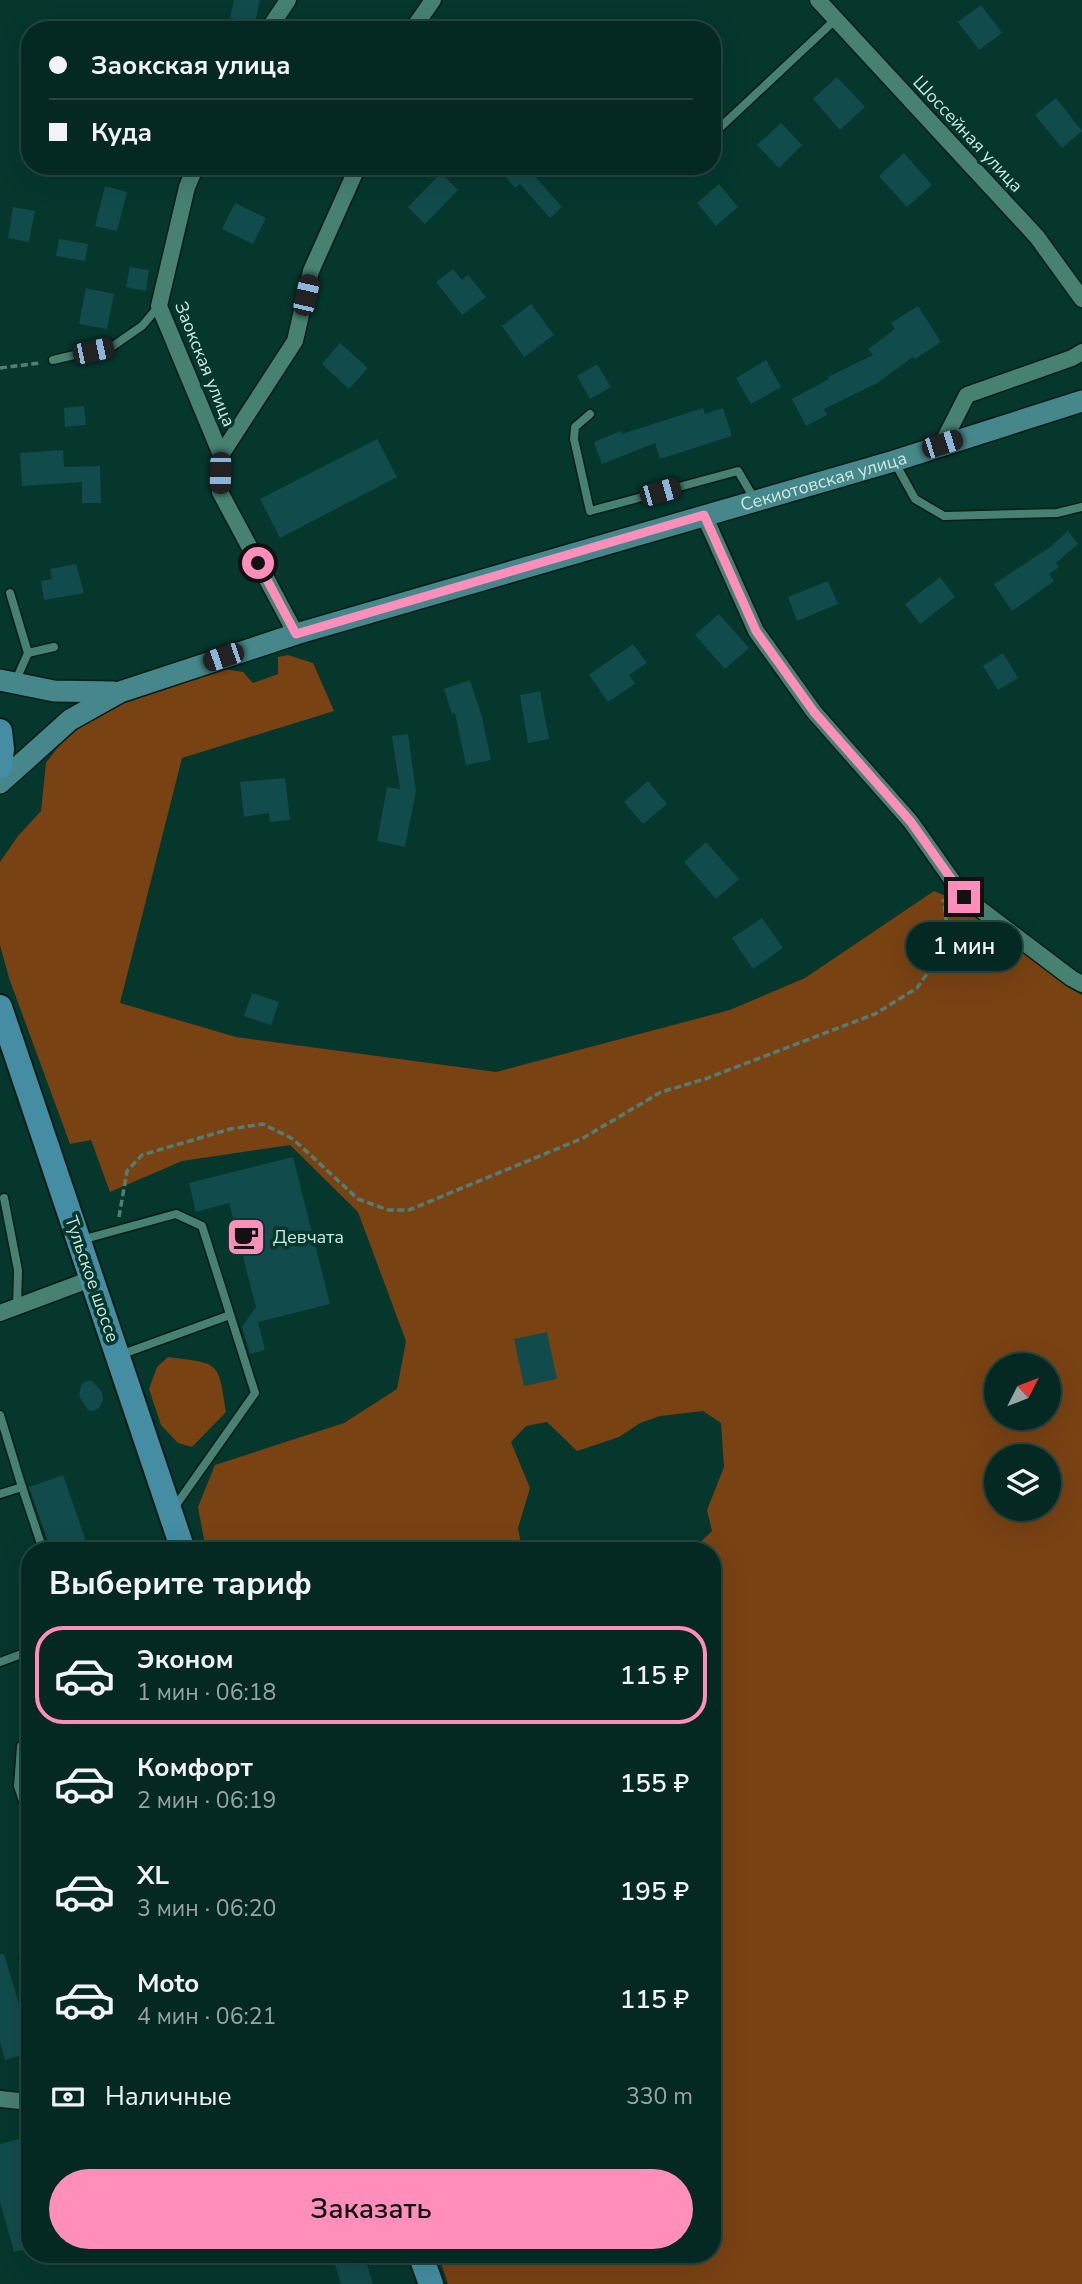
<!DOCTYPE html>
<html lang="ru">
<head>
<meta charset="utf-8">
<style>
	body { margin:0; font-family:"Nunito Sans",sans-serif; background:#0d312a; color:#f1f3f6; height:100vh; display:flex; flex-direction:column; font-size:26px; white-space:nowrap }
	* { box-sizing:border-box; margin:0 }
	p { font-size:23px; color:#97a6a5 }
	.icon { flex:none; width:38px; height:38px; fill:none; stroke:currentColor; stroke-width:2; stroke-linecap:round; stroke-linejoin:round }
	.map { position:relative; flex:1; overflow:hidden }
	.side { position:absolute; left:21px; top:1542px; width:700px; height:721px; display:flex; flex-direction:column; background:#042922; border-radius:28px; box-shadow:0 7px 28px #0002,0 0 0 2px #254540 }
	.side>* { flex:none }
	.guide { position:absolute; left:21px; top:21px; width:700px; height:154px; border-radius:28px; box-shadow:0 7px 28px #0002,0 0 0 2px #254540; display:grid; align-content:center; height:154px; padding:0 28px; background:#042922 }
	.needle { width:46px; rotate:48deg }
	.controls { position:absolute; left:984px; top:1353px; display:grid; gap:14px }
	.controls a { display:grid; place-items:center; width:77px; height:77px; border-radius:50%; background:#042922; box-shadow:0 7px 28px #0002,0 0 0 2px #254540; font-size:35px }
	.end { position:absolute; width:32px; height:32px; margin:-16px; border:9px solid #ff8ebb; background:#111; box-shadow:0 0 0 4px #111 }
	.from { border-radius:50% }
	.bubble { position:absolute; height:49px; border-radius:24px; background:#042922; box-shadow:0 7px 28px #0002,0 0 0 2px #254540; font-size:23px; font-weight:600; line-height:49px; text-align:center }
	.car { position:absolute; width:21px; height:42px; margin:-21px -10px; border-radius:9px; box-shadow:0 0 5px 2px #0007; background:linear-gradient(#222 24%,#8ab4d8 0 40%,#222 0 76%,#8ab4d8 0 86%,#222 0) }
	.guide b { display:flex; align-items:center; gap:24px; height:66px; font-size:26px }
	.guide b+b { border-top:2px solid #254540 }
	.guide i { width:18px; height:18px; background:#f1f3f6 }
	ul { padding:0; list-style:none }
	li { display:flex; align-items:center; gap:21px; height:98px; margin:0 14px 10px; padding:0 14px; border:4px solid transparent; border-radius:28px }
	li div { flex:1 }
	li b { display:block; font-size:26px }
	li em { font-style:normal; font-weight:600 }
	li.current { border-color:#ff8ebb }
	li>.icon { width:63px; height:63px; stroke-width:1.5 }
	h2 { padding:0 28px; font-size:32px; line-height:84px }
	.pay { display:flex; align-items:center; gap:18px; height:77px; padding:0 28px; font-size:26px }
	.pay p { margin-inline-start:auto }
	.button { display:flex; gap:14px; margin-top:auto; padding:14px 28px }
	.button a { flex:1; height:80px; border-radius:42px; background:#ff8ebb; color:#111; font-size:28px; font-weight:600; line-height:80px; text-align:center }
	.map>svg:first-child { display:block }
	.green { fill:#794213; fill-rule:evenodd }
	.building { fill:#124b4b }
	.lines { fill:none; stroke-linecap:round; stroke-linejoin:round }
	.service-casing { stroke:#001d16; stroke-width:11 }
	.minor-casing { stroke:#001d16; stroke-width:19 }
	.secondary-casing { stroke:#001d16; stroke-width:24 }
	.primary-casing { stroke:#001d16; stroke-width:28 }
	.path { stroke:#547e74; stroke-width:3.5; stroke-dasharray:7 3.5; stroke-linecap:butt }
	.service { stroke:#468172; stroke-width:8 }
	.minor { stroke:#468172; stroke-width:16 }
	.secondary { stroke:#45878a; stroke-width:21 }
	.primary { stroke:#448da2; stroke-width:24 }
	.route { stroke:#ff8ebb; stroke-width:9 }
	.labels { text-anchor:middle; stroke-width:7; stroke-linejoin:round; paint-order:stroke }
	.street-label { font-size:18px; fill:#cceae1; stroke:#05372d }
	.poi-label { font-size:18px; fill:#cceae1; stroke:#05372d; text-anchor:start }
</style>
</head>
<body>
<div class="map">
<svg width="1082" height="2284" viewBox="0 0 1082 2284">
	<rect width="100%" height="100%" fill="#05372d"/>
	<g class="green">
		<path d="M288,655L313,663L334,711L182,758L120,1003L236,1037L496,1072L730,1010L805,978L934,891L960,902L1066,986L1082,995V2284H448L438,2254H712V1550H696V1546L712,1531L707,1510L724,1467L721,1423L703,1411L660,1416L640,1423L619,1437L577,1451L547,1422L526,1426L511,1442L530,1488L518,1528L522,1550H206L198,1507L215,1465L344,1423L397,1389L406,1341L358,1212L290,1145L182,1161L110,1192L91,1140L70,1144L9,978L0,945V862L18,836L41,811L46,763L67,735L151,687L223,669L243,672L253,683L278,674V657ZM996,1365H1048V1418H996ZM996,1456H1048V1508H996Z"/>
		<path d="M168,1357C220,1364 218,1360 226,1412L192,1447L178,1443L161,1425L149,1389L157,1367Z"/>
	</g>
	<g class="building">
		<polygon points="234,0 260,0 255,23 230,18"/>
		<polygon points="981,5 1002,33 979,50 958,22"/>
		<polygon points="837,77 865,107 840,130 813,99"/>
		<polygon points="1056,98 1082,131 1062,148 1035,115"/>
		<polygon points="781,123 802,145 779,168 757,145"/>
		<polygon points="904,153 932,185 907,207 879,176"/>
		<polygon points="497,166 540,166 532,173 562,207 550,218 520,184 515,188"/>
		<polygon points="441,173 458,190 425,224 408,207"/>
		<polygon points="719,184 738,207 716,226 697,203"/>
		<polygon points="105,186 127,192 117,231 95,226"/>
		<polygon points="235,203 266,218 253,244 222,229"/>
		<polygon points="13,207 35,211 29,242 8,238"/>
		<polygon points="59,239 88,244 85,261 56,256"/>
		<polygon points="130,267 149,270 146,291 126,287"/>
		<polygon points="453,269 462,280 468,275 486,297 462,315 436,282"/>
		<polygon points="86,288 114,294 107,329 79,324"/>
		<polygon points="531,304 554,335 524,357 502,326"/>
		<polygon points="918,306 941,342 915,359 913,357 877,383 824,409 827,415 806,426 792,399 829,379 828,377 873,355 868,349 895,329 891,323"/>
		<polygon points="340,343 368,368 349,389 322,364"/>
		<polygon points="766,360 781,387 751,404 736,378"/>
		<polygon points="597,364 611,387 590,399 577,376"/>
		<polygon points="84,406 86,425 65,427 64,408"/>
		<polygon points="703,408 705,414 723,408 732,436 660,459 655,443 602,464 594,442 621,431 622,434"/>
		<polygon points="377,439 397,477 280,538 260,499"/>
		<polygon points="63,450 64,467 100,466 101,503 82,503 82,482 22,486 20,453"/>
		<polygon points="1068,531 1078,544 1056,563 1059,567 1049,574 1054,581 1012,611 994,584 1050,547"/>
		<polygon points="76,564 84,593 44,600 41,581 52,579 50,569"/>
		<polygon points="940,577 955,597 920,624 905,604"/>
		<polygon points="828,581 838,604 797,621 788,597"/>
		<polygon points="719,614 749,648 725,669 695,635"/>
		<polygon points="633,644 647,663 629,675 635,684 608,702 589,675"/>
		<polygon points="1003,653 1018,678 998,690 983,666"/>
		<polygon points="470,680 482,717 491,760 466,765 455,713 452,714 444,689"/>
		<polygon points="540,691 549,739 528,743 520,695"/>
		<polygon points="408,734 416,791 405,847 377,841 387,787 400,789 392,736"/>
		<polygon points="285,778 290,820 270,822 269,813 244,817 240,782"/>
		<polygon points="648,781 667,804 643,824 624,802"/>
		<polygon points="706,842 739,879 716,899 684,862"/>
		<polygon points="762,918 783,948 753,969 732,938"/>
		<polygon points="252,993 279,1002 271,1025 244,1016"/>
		<polygon points="293,1157 330,1304 258,1322 265,1350 250,1354 242,1327 256,1307 229,1203 196,1212 189,1183"/>
		<polygon points="547,1332 557,1379 524,1386 514,1339"/>
		<polygon points="86,1381 92,1381 102,1392 103,1399 100,1407 94,1411 88,1410 79,1396 81,1385"/>
		<polygon points="63,1475 89,1550 51,1550 29,1487"/>
		<polygon points="0,1954 4,1954 30,2041 30,2053 5,2060 0,2042"/>
		<polygon points="30,2136 30,2248 14,2252 0,2202 0,2144"/>
		<polygon points="364,2255 373,2284 341,2284 335,2264"/>
	</g>
	<g class="lines">
		<g class="service-casing">
			<g id="service">
				<polyline points="712,135 836,19"/>
				<polyline points="53,360 113,346 142,326 159,306"/>
				<polyline points="590,414 575,427 574,439 590,511 738,471 755,500"/>
				<polyline points="895,463 915,499 944,516 1057,513 1082,507"/>
				<polyline points="10,593 28,653 16,680"/>
				<polyline points="28,653 54,647"/>
				<polyline points="4,1198 18,1270 17,1307"/>
				<polyline points="81,1240 176,1214 202,1226 255,1393 174,1508"/>
				<polyline points="120,1355 230,1315"/>
				<polyline points="0,1415 22,1487 0,1494"/>
				<polyline points="22,1487 43,1550"/>
				<polyline points="0,1662 30,1651"/>
				<polyline points="30,1743 21,1746 18,1786 30,1822"/>
				<polyline points="23,1958 30,1978"/>
			</g>
		</g>
		<g class="minor-casing">
			<g id="minor">
				<polyline points="818,0 1037,237 1082,299"/>
				<polyline points="268,30 288,0"/>
				<polyline points="412,30 433,0"/>
				<polyline points="196,166 187,187 159,306 221,455"/>
				<polyline points="942,444 967,395 1072,358 1082,352"/>
				<polyline points="704,515 756,631 814,712 911,822 964,897 1071,978 1082,984"/>
				<polyline points="296,634 220,492 221,455 295,341 311,271 358,166"/>
				<polyline points="0,1313 91,1279"/>
				<polyline points="0,2099 30,2102"/>
			</g>
		</g>
		<g class="secondary-casing">
			<g id="secondary">
				<polyline points="0,680 54,691 114,692"/>
				<path id="s1" d="M0,783L70,720L120,692L296,634L894,461L1082,401"/>
			</g>
		</g>
		<g class="primary-casing">
			<g id="primary">
				<polyline points="0,731 2,749 0,766"/>
				<polyline points="0,1007 183,1550"/>
				<polyline points="420,2254 431,2284"/>
			</g>
		</g>
		<g class="path">
			<polyline points="0,368 40,363"/>
			<polyline points="119,1217 127,1171 142,1155 230,1129 263,1124 293,1139 358,1199 388,1210 409,1210 583,1138 661,1092 705,1079 875,1014 917,988 936,961 944,941 946,919 943,899"/>
		</g>
		<use href="#service" class="service"/>
		<use href="#minor" class="minor"/>
		<use href="#secondary" class="secondary"/>
		<use href="#primary" class="primary"/>
	</g>
	<g class="lines">
		<polyline class="route" points="258,563 296,634 704,515 756,631 814,712 911,822 964,897"/>
	</g>
	<defs>
		<g id="cafe-square" transform="scale(2.0125)"><rect x="-9" y="-9" width="18" height="18" rx="4" fill="#ff8ebb" stroke="#05372d"/><path d="M-5.5-4.5H6V0H3Q3 3.5 0 3.5H-2.5Q-5.5 3.5-5.5 0ZM3-3.2v2h1.7v-2ZM-6 4.5H4V6H-6Z" fill="#111"/></g>
	</defs>
	<g fill-rule="evenodd">
		<use href="#cafe-square" x="246" y="1237"/>
	</g>
	<g class="labels">
		<g class="street-label">
			<text transform="translate(968 134) rotate(47)" y="6">Шоссейная улица</text>
			<text transform="translate(205 364) rotate(68)" y="6">Заокская улица</text>
			<text dy="6" stroke="none"><textPath href="#s1" startOffset="886">Секиотовская улица</textPath></text>
			<text transform="translate(92 1279) rotate(71)" y="6">Тульское шоссе</text>
		</g>
		<g class="poi-label">
			<text x="273" y="1243">Девчата</text>
		</g>
	</g>
</svg>
<div class="controls">
<a><svg class="needle" viewBox="-14 -14 28 28"><path d="M0-13l5 13h-10z" fill="#e53935"/><path d="M0 13l5-13h-10z" fill="#97a6a5"/></svg></a>
<a><svg class="icon" aria-label="layers" viewBox="0 0 24 24"><path d="M12 4l9 5-9 5-9-5zM3 14l9 5 9-5"/></svg></a>
</div>
<i class="end from" style="left:258px;top:563px"></i>
<i class="end" style="left:964px;top:897px"></i>
<div class="bubble" style="left:906px;top:922px;width:116px">1 мин</div>
<i class="car" style="left:306px;top:295px;rotate:13deg"></i>
<i class="car" style="left:93px;top:351px;rotate:78deg"></i>
<i class="car" style="left:942px;top:444px;rotate:72deg"></i>
<i class="car" style="left:220px;top:473px;rotate:181deg"></i>
<i class="car" style="left:660px;top:492px;rotate:74deg"></i>
<i class="car" style="left:223px;top:657px;rotate:251deg"></i>
<div class="guide">
<b><i class="from"></i>Заокская улица</b>
<b><i></i>Куда</b>
</div>
<section class="side">
<h2>Выберите тариф</h2>
<ul>
<li class="current"><svg class="icon" aria-label="car" viewBox="0 0 24 24"><path d="M5 17H2v-5l4-1 3-4h7l3 4 3 1v5h-3M9 17h6M6 11h13"/><circle cx="7" cy="17" r="2"/><circle cx="17" cy="17" r="2"/></svg><div><b>Эконом</b><p>1 мин · 06:18</p></div><em>115 ₽</em></li>
<li><svg class="icon" aria-label="car" viewBox="0 0 24 24"><path d="M5 17H2v-5l4-1 3-4h7l3 4 3 1v5h-3M9 17h6M6 11h13"/><circle cx="7" cy="17" r="2"/><circle cx="17" cy="17" r="2"/></svg><div><b>Комфорт</b><p>2 мин · 06:19</p></div><em>155 ₽</em></li>
<li><svg class="icon" aria-label="car" viewBox="0 0 24 24"><path d="M5 17H2v-5l4-1 3-4h7l3 4 3 1v5h-3M9 17h6M6 11h13"/><circle cx="7" cy="17" r="2"/><circle cx="17" cy="17" r="2"/></svg><div><b>XL</b><p>3 мин · 06:20</p></div><em>195 ₽</em></li>
<li><svg class="icon" aria-label="car" viewBox="0 0 24 24"><path d="M5 17H2v-5l4-1 3-4h7l3 4 3 1v5h-3M9 17h6M6 11h13"/><circle cx="7" cy="17" r="2"/><circle cx="17" cy="17" r="2"/></svg><div><b>Moto</b><p>4 мин · 06:21</p></div><em>115 ₽</em></li>
</ul>
<div class="pay"><svg class="icon" aria-label="cash" viewBox="0 0 24 24"><path d="M3 7h18v10H3z"/><circle cx="12" cy="12" r="2"/></svg>Наличные<p>330 m</p></div>
<div class="button"><a>Заказать</a></div>
</section>
</div>
</body>
</html>
